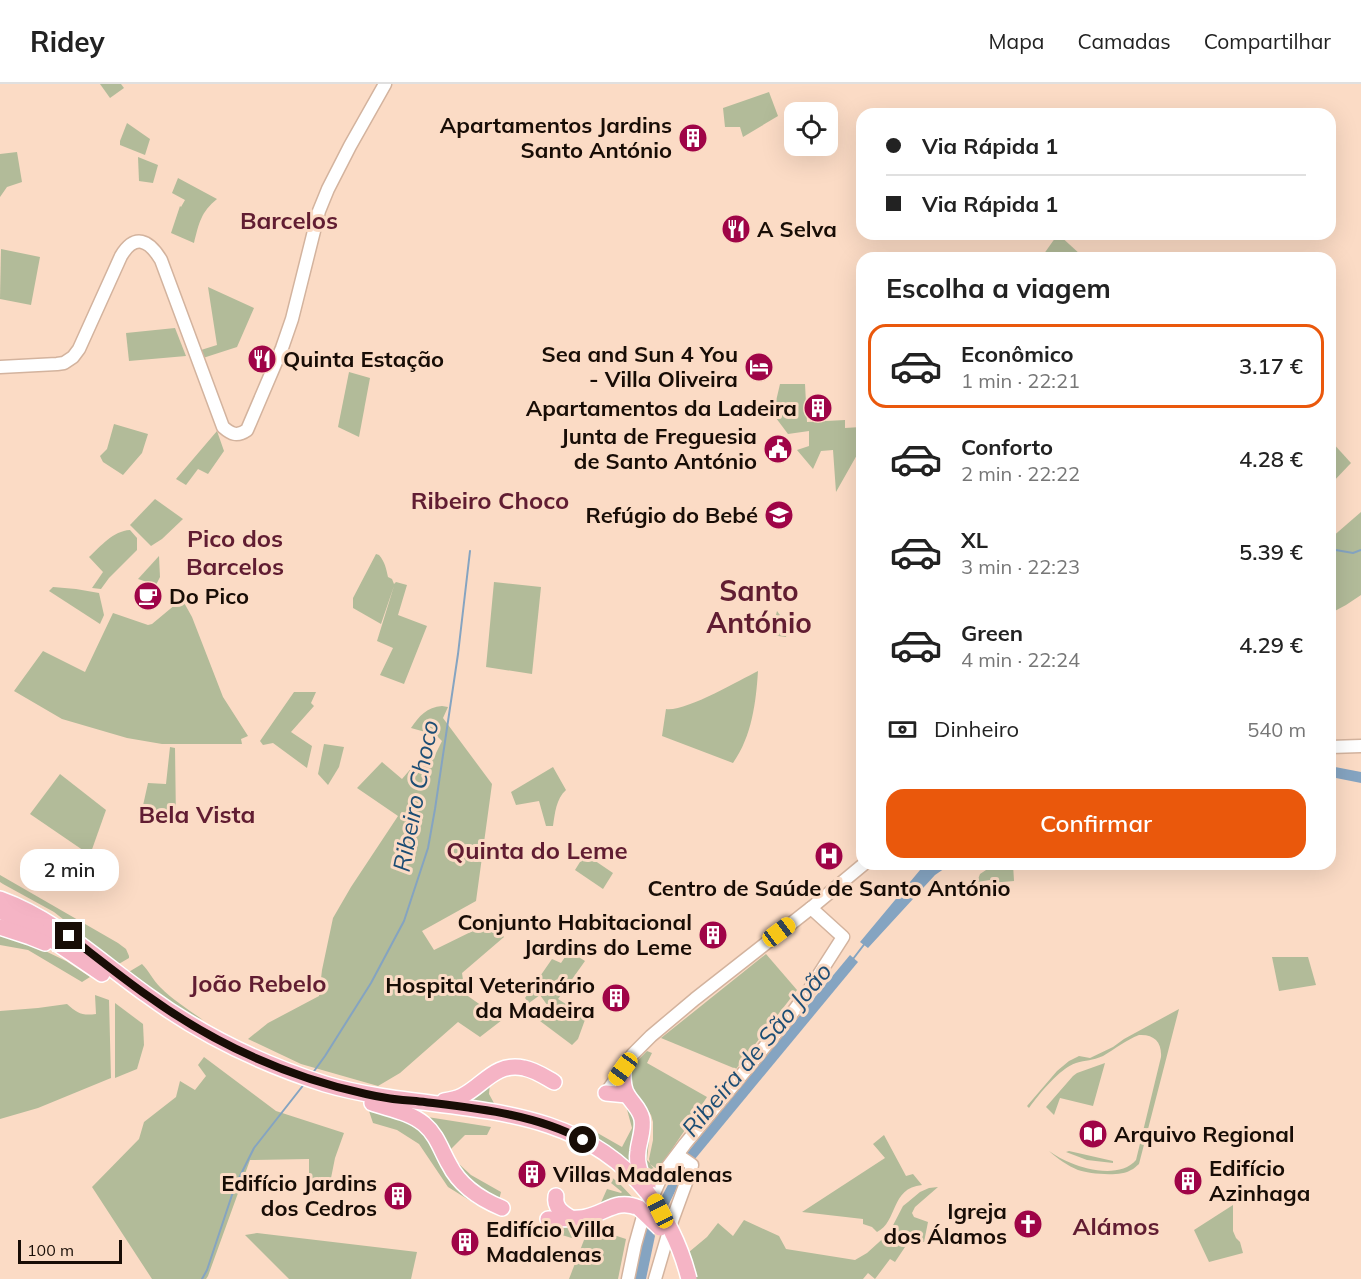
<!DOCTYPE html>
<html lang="pt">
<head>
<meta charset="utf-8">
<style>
	body { margin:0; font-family:Mulish,sans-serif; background:#f6f6f6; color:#222; height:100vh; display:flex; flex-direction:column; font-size:22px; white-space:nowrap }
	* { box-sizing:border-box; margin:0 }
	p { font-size:20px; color:#767676 }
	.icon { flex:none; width:33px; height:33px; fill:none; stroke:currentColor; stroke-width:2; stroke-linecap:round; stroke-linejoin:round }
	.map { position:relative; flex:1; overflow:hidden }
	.drawer { position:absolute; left:856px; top:168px; width:480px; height:618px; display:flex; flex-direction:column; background:#fff; border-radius:18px; box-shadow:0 6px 24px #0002 }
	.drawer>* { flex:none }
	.hud { position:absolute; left:856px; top:24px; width:480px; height:132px; border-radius:18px; box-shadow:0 6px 24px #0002; display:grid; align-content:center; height:132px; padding:0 30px; background:#fff }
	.buttons { position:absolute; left:784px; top:18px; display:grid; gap:12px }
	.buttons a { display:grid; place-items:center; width:54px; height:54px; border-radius:12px; background:#fff; box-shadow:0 6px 24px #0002; font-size:30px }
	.scale { position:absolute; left:18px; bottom:15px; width:104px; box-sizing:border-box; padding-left:6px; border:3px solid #180d06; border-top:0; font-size:16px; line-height:21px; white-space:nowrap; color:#180d06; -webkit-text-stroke:4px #fbdbc5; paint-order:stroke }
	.end { position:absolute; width:27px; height:27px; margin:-14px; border:8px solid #180d06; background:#fff; box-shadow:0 0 0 3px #fff }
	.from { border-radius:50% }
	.bubble { position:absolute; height:42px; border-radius:18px; background:#fff; box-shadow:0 6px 24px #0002; font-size:20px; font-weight:600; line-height:42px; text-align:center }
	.car { position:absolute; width:18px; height:36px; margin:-18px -9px; border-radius:8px; box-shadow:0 0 4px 2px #0007; background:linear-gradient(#f5c518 24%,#345 0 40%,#f5c518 0 76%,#345 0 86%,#f5c518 0) }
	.hud b { display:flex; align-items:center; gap:21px; height:57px; font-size:22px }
	.hud b+b { border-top:2px solid #e0e0e0 }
	.hud i { width:15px; height:15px; background:#222 }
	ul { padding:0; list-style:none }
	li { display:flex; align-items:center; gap:18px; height:84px; margin:0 12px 9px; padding:0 18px; border:3px solid transparent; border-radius:18px }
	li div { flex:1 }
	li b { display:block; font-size:22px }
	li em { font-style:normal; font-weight:600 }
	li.active { border-color:#ea580c }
	li>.icon { width:54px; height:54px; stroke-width:1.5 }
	h2 { padding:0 30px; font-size:27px; line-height:72px }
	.pay { display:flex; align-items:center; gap:15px; height:66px; padding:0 30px; font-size:22px }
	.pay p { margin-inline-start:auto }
	.cta { display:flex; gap:12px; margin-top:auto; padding:12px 30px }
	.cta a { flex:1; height:69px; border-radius:18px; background:#ea580c; color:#fff; font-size:24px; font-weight:600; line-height:69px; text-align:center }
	header { display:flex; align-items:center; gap:36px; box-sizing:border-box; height:84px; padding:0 30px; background:#fff; border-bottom:2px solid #e0e0e0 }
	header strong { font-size:28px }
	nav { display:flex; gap:33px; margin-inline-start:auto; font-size:21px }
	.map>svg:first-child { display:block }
	.green { fill:#b2bb99 }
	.water { fill:#85a4c1 }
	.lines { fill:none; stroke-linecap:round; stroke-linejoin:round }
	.stream { stroke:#85a4c1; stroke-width:2 }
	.secondary-casing { stroke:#d3b39e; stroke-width:15 }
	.highway-casing { stroke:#fff; stroke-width:18 }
	.secondary { stroke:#fff; stroke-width:12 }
	.highway { stroke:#f5b4c5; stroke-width:15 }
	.highway-bridge-casing { stroke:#fff; stroke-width:18; stroke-linecap:butt }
	.highway-bridge { stroke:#f5b4c5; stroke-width:15 }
	.route { stroke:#180d06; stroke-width:8 }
	.labels { text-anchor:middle; stroke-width:6; stroke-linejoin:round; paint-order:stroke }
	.poi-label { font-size:22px; font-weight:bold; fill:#180d06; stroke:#fbdbc5; text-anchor:end }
	.neighbourhood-label { font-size:24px; font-weight:bold; fill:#611d32; stroke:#fbdbc5 }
	.water-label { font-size:24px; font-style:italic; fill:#1c4d74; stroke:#fbdbc5 }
	.district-label { font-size:28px; font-weight:bold; fill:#611d32; stroke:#fbdbc5 }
</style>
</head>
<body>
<header>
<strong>Ridey</strong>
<nav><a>Mapa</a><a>Camadas</a><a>Compartilhar</a></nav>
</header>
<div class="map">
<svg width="1361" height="1195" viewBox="0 0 1361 1195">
	<rect width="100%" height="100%" fill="#fbdbc5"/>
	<g class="green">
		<polygon points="100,0 121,0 124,4 110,14"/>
		<polygon points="769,8 778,32 743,53 740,43 725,43 723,24"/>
		<polygon points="127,39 150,55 145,71 120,61 120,57"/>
		<polygon points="17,68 22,98 7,103 0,113 0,70"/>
		<polygon points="138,73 158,81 153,99 139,97"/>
		<path d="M178,94L217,115C201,128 199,139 194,159L171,149L180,122L181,123L185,116L172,109Z"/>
		<polygon points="1058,150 1081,171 1079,174 1041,174"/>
		<polygon points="1,165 40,173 31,221 0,215"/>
		<polygon points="208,203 254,224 237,263 203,274 201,266 217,261"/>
		<polygon points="175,244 186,272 129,277 126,249"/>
		<polygon points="349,288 370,294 359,353 338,343"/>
		<polygon points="780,300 805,300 807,338 845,336 845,344 861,343 862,362 836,408 833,366 821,367 813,385 797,366 809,362 809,347 788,350 773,330"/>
		<polygon points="114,340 148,350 142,369 123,391 103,378 100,372 107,365"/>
		<polygon points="217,347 224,367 208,390 198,385 186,401 176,395"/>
		<polygon points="1331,357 1351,379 1331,400"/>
		<polygon points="155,415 183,435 162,455 151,462 130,441"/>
		<polygon points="1361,428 1361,511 1346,521 1331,529 1331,454"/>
		<path d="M130,446L137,454V466L109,494L101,505L92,504L103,488L89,473C101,462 113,447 130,446Z"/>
		<path d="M376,470L379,471C385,478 386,484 388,493L392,495L394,500L396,498L407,501L398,531L427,542L404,600L380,591L393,564L377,557L394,502L381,540L353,524V514Z"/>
		<polygon points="159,472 160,493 156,501 138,495"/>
		<polygon points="494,498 541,503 532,590 486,583"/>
		<polygon points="53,503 76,505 99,509 104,531 100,540 49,507"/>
		<polygon points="182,515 192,533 223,613 248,652 241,655 242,660 162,660 127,654 62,635 14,607 43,567 85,588 113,529 148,541 152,540"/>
		<polygon points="777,527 788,542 786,553 771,551"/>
		<path d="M758,587C756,618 752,652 733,679L662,652L666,625C685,628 738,597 758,587Z"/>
		<polygon points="294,608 316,608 311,619 314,622 291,648 312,662 307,684 273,659 263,661 260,657"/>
		<path d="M442,622L448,623L443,634L492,700L476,817L422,847L434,866L491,838L504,853L462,889L465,910L502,936L480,953L458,938L400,989L378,1002L301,980L248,955L268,939L319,912L322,886L333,834L351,803L398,732L357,704L382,678L402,695L420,674L432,677L442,657L436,651L411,644C419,632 427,623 442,622Z"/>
		<polygon points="324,660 344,663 339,683 328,701 318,690"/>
		<polygon points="170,663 175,664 176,736 140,735 148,699 166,700"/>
		<path d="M553,683L566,706C556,715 555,729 553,742H546L539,717L516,721L511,708Z"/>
		<polygon points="60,690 106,726 90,771 30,730"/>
		<polygon points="585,770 613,789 603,805 575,786"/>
		<polygon points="995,780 1013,780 1014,797 990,799 990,796 977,798 980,790"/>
		<polygon points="0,791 118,859 126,865 129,872 129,874 117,881 73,843 54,828 3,800 0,798"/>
		<polygon points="0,852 39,864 66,877 90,893 82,898 28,866 0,861"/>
		<polygon points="569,867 585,877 558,915 586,933 578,955 572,961 540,937 550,925 540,911 529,919 525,914 552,875 561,879"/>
		<polygon points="766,870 797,906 736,985 661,954"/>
		<polygon points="1272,873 1308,873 1316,901 1279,907"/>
		<path d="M142,880C149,887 153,896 160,903C173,916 189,926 203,936C176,923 152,907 127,889Z"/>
		<path d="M95,911L109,916L111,994L38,1024L0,1035V927L38,924L67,920C77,929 82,932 96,930Z"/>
		<polygon points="115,919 143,940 144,961 137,985 115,994"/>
		<path d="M1179,925L1139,1080C1136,1082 1134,1085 1131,1086C1121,1093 1089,1090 1078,1086C1068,1082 1058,1075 1049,1067C1056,1072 1063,1076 1071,1079C1089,1087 1122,1093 1136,1076L1161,973C1162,958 1154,950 1139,951C1126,956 1115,965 1103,972C1092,977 1086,976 1076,979C1059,985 1040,1009 1029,1024L1027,1022L1057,987L1069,977L1079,972L1090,974L1113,963L1124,955Z"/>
		<polygon points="647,967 652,969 647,979 707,1013 658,1086 650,1080 657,1088 651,1100 642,1086 648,1036 650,1046 647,1076 650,1079 649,1075 653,1056 653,1038 651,1031 647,1025 631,1006 629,990 631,983"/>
		<polygon points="204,973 276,1027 344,1049 335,1074 328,1109 309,1109 309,1075 250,1076 208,1192 206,1195 152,1195 92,1103 139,1055 144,1038 176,1013 180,997 195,1006 206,992 198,981"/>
		<polygon points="1105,979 1093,1022 1060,1014 1054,1031 1046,1023 1073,992 1077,989"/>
		<polygon points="490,999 489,1010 495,1021 460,1017"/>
		<polygon points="625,1018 636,1033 634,1086 591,1053 594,1047 622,1063 632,1044"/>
		<polygon points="369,1027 388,1031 410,1039 423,1050 457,1101 477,1121 448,1103 419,1060 397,1046 373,1039"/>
		<polygon points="421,1032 491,1043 487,1051 465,1051 447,1069 471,1091 501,1108 499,1116 471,1103"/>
		<path d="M884,1051L906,1092L913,1090L922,1101C890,1104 898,1138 877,1148L872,1143L863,1140V1135L802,1128L885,1074L873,1060Z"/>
		<polygon points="1069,1067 1113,1077 1113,1079 1087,1076 1066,1068"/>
		<polygon points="602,1086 619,1099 636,1117 599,1123 607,1105 621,1109 622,1108 600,1090"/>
		<polygon points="938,1103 915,1123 912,1129 914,1133 928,1138 924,1158 909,1157 895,1178 890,1175 875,1195 868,1189 863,1195 693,1195 689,1168 707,1153 718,1139 733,1152 744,1136 779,1152 786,1165 855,1176 867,1169 889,1149 903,1122 908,1118 920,1108 929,1104"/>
		<polygon points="1233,1121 1233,1147 1236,1154 1240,1158 1243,1169 1209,1178 1194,1146"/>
		<polygon points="580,1141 575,1155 552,1148 556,1142"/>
		<polygon points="589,1143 626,1155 618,1195 569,1195"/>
		<polygon points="257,1149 417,1168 411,1195 289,1195 245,1151"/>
	</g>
	<g class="water">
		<polygon points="1330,682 1361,688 1361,699 1331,693"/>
		<polygon points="927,780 951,780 935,791 868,864 860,858 920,786"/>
		<polygon points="850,871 858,878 695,1075 691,1074 687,1069 740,1003"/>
		<polygon points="681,1081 684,1083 685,1087 667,1124 661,1114 678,1082"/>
		<polygon points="648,1141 655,1152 646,1195 634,1195 637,1171"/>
	</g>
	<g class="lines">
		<g class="stream">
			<polyline points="1330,465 1353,469 1361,466"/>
			<polyline points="853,875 866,858"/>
			<polyline points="312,990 325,972 371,899 404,837 428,764 435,725 458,570 470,467"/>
			<polyline points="202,1195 207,1186 235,1102 254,1064 305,999"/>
		</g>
		<g class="secondary-casing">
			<g id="secondary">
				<path d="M0,283L57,280L64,279L73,273L79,265L121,172C135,149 149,156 161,176L223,343C231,350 237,353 247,346L282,264L292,235L319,127L328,105L350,62L385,0"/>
				<polyline points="1330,663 1361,662"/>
				<polyline points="606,1009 633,970 651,952 695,915 811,824 864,780"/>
				<polyline points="628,1195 635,1161 642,1136 663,1089 685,1060 790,932 809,906 843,853 811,824"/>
				<polyline points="655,1195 672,1137 691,1085 692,1081 682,1074"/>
			</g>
		</g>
		<g class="highway-casing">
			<g id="highway">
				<path d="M0,815C56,835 99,877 147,911C200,950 262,980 325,1000C436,1033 565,1007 647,1108"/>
				<polyline points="0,827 33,843 102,890"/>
				<polyline points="0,843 30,853 45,859"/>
				<path d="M623,985C623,994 622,1004 628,1012C633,1020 640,1025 642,1035C644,1046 639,1057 638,1067C636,1081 641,1091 648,1102"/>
				<polyline points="606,1009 627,1011"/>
				<path d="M444,1017C450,1016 456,1015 462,1012C484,1001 495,978 524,984C535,986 545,993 554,998"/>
				<path d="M372,1019C389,1025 410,1028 424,1040C437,1051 441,1066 449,1080C460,1102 480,1115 502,1124"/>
				<path d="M556,1112C554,1123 562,1129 571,1134"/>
				<path d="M548,1135C557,1135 577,1135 586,1133C606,1129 617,1114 639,1124"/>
			</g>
		</g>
		<use href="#secondary" class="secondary"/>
		<use href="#highway" class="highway"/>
		<g class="highway-bridge-casing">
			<g id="highway-bridge">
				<path d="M647,1108C667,1134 681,1163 689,1195"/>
				<polyline points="639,1124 660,1144"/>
			</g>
		</g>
		<use href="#highway-bridge" class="highway-bridge"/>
	</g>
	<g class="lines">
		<path class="route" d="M69,852C95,872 121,893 148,912C213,959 288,993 366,1010C383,1014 399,1016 416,1017C472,1024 533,1029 583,1056"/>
	</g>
	<defs>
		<g id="building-disc" transform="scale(1.5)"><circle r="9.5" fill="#9f0447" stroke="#fbdbc5"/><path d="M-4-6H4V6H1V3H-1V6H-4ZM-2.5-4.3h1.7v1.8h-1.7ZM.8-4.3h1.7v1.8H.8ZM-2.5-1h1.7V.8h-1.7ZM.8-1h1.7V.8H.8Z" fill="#fff"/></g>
		<g id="restaurant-disc" transform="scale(1.5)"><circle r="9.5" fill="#9f0447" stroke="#fbdbc5"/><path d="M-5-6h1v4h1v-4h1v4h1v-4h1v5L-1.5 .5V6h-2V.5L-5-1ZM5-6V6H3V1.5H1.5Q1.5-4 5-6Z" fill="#fff"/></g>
		<g id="hotel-disc" transform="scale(1.5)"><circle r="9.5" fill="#9f0447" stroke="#fbdbc5"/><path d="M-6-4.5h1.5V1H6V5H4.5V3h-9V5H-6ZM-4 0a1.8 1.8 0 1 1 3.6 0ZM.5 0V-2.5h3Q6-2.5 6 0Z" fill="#fff"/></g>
		<g id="civic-disc" transform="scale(1.5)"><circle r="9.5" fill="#9f0447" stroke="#fbdbc5"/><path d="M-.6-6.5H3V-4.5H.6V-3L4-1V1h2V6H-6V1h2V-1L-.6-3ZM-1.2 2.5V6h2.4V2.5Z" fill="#fff"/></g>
		<g id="school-disc" transform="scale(1.5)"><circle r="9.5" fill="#9f0447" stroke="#fbdbc5"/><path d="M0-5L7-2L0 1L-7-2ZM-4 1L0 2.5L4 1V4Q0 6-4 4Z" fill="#fff"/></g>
		<g id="cafe-disc" transform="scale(1.5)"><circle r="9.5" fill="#9f0447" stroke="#fbdbc5"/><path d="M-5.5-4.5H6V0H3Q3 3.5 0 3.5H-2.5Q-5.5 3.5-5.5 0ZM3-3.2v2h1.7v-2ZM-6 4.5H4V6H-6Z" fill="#fff"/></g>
		<g id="hospital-disc" transform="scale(1.5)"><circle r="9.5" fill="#9f0447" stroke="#fbdbc5"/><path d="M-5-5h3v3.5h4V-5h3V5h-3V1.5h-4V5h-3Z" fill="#fff"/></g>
		<g id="library-disc" transform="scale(1.5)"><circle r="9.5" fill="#9f0447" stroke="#fbdbc5"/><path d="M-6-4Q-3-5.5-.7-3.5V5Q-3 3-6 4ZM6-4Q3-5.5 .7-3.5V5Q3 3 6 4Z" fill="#fff"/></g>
		<g id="church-disc" transform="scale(1.5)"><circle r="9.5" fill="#9f0447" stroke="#fbdbc5"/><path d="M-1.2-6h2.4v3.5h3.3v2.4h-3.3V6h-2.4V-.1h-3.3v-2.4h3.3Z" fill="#fff"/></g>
	</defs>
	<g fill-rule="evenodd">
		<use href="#building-disc" x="693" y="54"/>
		<use href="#restaurant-disc" x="736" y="145"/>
		<use href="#restaurant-disc" x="262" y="275"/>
		<use href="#hotel-disc" x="759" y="283"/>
		<use href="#building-disc" x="818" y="324"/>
		<use href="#civic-disc" x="778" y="365"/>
		<use href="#school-disc" x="779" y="431"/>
		<use href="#cafe-disc" x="148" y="512"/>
		<use href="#hospital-disc" x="829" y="772"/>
		<use href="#building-disc" x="713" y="851"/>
		<use href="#building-disc" x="616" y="914"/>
		<use href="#library-disc" x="1093" y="1050"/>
		<use href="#building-disc" x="532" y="1090"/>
		<use href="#building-disc" x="1188" y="1097"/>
		<use href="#building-disc" x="398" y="1112"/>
		<use href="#church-disc" x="1028" y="1140"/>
		<use href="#building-disc" x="465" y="1158"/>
	</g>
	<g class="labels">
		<g class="poi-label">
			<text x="672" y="49">Apartamentos Jardins<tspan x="672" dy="25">Santo António</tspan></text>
			<text x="757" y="153" text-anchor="start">A Selva</text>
			<text x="738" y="278">Sea and Sun 4 You<tspan x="738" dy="25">- Villa Oliveira</tspan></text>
			<text x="283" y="283" text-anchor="start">Quinta Estação</text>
			<text x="797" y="332">Apartamentos da Ladeira</text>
			<text x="757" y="360">Junta de Freguesia<tspan x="757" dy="25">de Santo António</tspan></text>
			<text x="758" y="439">Refúgio do Bebé</text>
			<text x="169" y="520" text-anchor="start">Do Pico</text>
			<text x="829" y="812" text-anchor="middle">Centro de Saúde de Santo António</text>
			<text x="692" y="846">Conjunto Habitacional<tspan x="692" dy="25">Jardins do Leme</tspan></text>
			<text x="595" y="909">Hospital Veterinário<tspan x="595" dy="25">da Madeira</tspan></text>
			<text x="1114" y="1058" text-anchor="start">Arquivo Regional</text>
			<text x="1209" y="1092" text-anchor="start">Edifício<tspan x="1209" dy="25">Azinhaga</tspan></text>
			<text x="553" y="1098" text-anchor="start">Villas Madalenas</text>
			<text x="377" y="1107">Edifício Jardins<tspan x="377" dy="25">dos Cedros</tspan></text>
			<text x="1007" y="1135">Igreja<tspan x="1007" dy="25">dos Álamos</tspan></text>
			<text x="486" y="1153" text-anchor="start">Edifício Villa<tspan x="486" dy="25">Madalenas</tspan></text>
		</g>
		<g class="neighbourhood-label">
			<text x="289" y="145">Barcelos</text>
			<text x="490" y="425">Ribeiro Choco</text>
			<text x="235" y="463">Pico dos<tspan x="235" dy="28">Barcelos</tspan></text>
			<text x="197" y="739">Bela Vista</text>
			<text x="537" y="775">Quinta do Leme</text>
			<text x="258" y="908">João Rebelo</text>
			<text x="1116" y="1151">Alámos</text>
		</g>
		<g class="water-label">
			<text transform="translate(416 712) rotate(-79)" y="8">Ribeiro Choco</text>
			<text transform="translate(757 966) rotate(-50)" y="8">Ribeira de São João</text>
		</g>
		<g class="district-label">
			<text x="759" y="517">Santo<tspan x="759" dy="32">António</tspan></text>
		</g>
	</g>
</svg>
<div class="buttons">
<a><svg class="icon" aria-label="locate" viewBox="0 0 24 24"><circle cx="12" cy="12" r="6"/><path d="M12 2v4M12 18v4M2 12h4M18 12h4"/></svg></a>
</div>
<div class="scale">100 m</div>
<i class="end from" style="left:583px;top:1056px"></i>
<i class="end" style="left:69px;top:852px"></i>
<div class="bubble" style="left:20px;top:765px;width:99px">2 min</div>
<i class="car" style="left:779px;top:848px;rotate:53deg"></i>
<i class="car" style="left:623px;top:985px;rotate:216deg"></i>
<i class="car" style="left:660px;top:1127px;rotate:333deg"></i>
<div class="hud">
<b><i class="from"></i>Via Rápida 1</b>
<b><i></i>Via Rápida 1</b>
</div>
<section class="drawer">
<h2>Escolha a viagem</h2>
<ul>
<li class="active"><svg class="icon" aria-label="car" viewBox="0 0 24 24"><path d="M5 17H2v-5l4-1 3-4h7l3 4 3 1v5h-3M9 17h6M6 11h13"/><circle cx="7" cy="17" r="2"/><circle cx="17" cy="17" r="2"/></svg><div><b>Econômico</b><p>1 min · 22:21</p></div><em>3.17 €</em></li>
<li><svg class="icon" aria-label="car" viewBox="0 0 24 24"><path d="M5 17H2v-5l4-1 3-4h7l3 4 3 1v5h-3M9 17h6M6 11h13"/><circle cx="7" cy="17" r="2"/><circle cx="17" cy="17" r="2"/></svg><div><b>Conforto</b><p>2 min · 22:22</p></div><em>4.28 €</em></li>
<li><svg class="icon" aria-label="car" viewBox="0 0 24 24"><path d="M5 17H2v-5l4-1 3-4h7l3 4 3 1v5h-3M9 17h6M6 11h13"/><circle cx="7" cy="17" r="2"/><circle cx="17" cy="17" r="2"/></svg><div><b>XL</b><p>3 min · 22:23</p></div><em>5.39 €</em></li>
<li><svg class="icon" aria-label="car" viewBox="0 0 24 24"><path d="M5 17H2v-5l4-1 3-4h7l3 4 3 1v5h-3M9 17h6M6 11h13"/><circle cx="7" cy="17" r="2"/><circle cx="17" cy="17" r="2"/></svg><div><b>Green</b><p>4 min · 22:24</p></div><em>4.29 €</em></li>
</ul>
<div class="pay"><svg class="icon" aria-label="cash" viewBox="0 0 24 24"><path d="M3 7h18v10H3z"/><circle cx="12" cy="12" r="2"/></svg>Dinheiro<p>540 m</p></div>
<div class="cta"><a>Confirmar</a></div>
</section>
</div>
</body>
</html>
